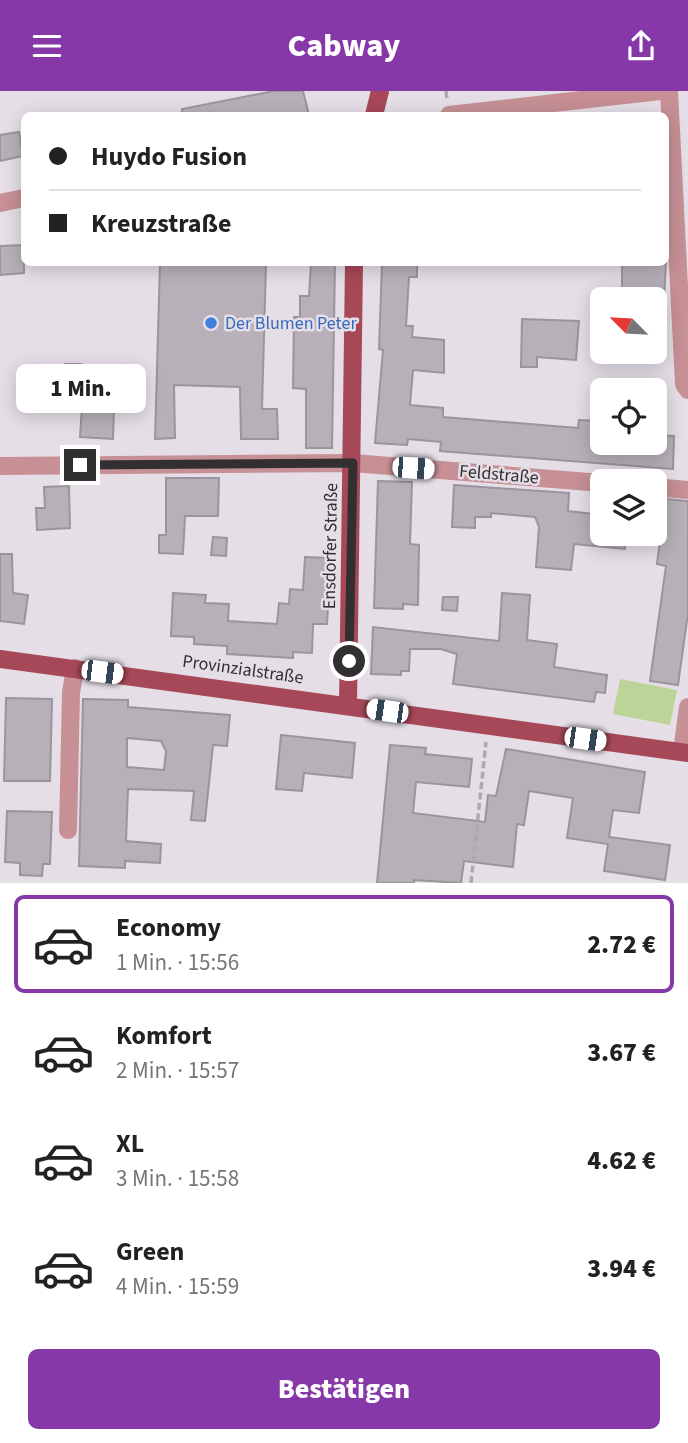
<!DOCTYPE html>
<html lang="de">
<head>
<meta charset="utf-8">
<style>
	body { margin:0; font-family:"Source Sans 3",sans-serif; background:#f2f2f2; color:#222; height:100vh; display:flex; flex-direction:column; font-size:26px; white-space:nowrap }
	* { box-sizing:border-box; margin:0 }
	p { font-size:23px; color:#767676 }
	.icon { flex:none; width:38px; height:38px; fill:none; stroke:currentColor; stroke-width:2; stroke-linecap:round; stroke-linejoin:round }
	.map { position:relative; height:792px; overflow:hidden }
	.drawer { display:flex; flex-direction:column; background:#fff; flex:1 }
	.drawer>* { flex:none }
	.banner { position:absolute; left:21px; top:21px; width:648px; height:154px; border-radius:10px; box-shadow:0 4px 18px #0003; display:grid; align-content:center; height:154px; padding:0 28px; background:#fff }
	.needle { width:46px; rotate:294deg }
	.buttons { position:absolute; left:590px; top:196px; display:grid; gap:14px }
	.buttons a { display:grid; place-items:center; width:77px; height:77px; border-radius:10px; background:#fff; box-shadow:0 4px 18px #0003; font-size:35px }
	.end { position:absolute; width:32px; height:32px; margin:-16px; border:9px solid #312f32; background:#fff; box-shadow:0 0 0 4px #fff }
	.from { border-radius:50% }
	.bubble { position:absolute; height:49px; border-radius:10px; background:#fff; box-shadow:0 4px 18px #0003; font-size:23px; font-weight:800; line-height:49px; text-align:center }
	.car { position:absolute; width:21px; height:42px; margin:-21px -10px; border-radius:9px; box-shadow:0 0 5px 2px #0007; background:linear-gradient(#fff 24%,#345 0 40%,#fff 0 76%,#345 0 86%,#fff 0) }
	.banner b { display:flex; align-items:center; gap:24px; height:66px; font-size:26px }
	.banner b+b { border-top:2px solid #e0e0e0 }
	.banner i { width:18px; height:18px; background:#222 }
	ul { padding:12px 0 0; list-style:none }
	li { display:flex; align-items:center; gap:21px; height:98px; margin:0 14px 10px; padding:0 14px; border:4px solid transparent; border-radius:10px }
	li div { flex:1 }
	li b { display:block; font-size:26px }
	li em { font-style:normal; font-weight:800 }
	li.on { border-color:#8738a8 }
	li>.icon { width:63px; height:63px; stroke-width:1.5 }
	.cta { display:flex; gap:14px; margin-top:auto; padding:14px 28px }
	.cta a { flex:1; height:80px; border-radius:10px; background:#8738a8; color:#fff; font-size:28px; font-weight:800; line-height:80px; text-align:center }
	header { display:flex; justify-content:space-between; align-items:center; height:91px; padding:0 28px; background:#8738a8; color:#fff; font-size:32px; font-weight:800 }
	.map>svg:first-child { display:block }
	.green { fill:#bdd498 }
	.building { fill:#b7b0b9; stroke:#9a949c; stroke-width:2; fill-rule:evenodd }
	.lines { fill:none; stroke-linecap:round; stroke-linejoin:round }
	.path { stroke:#aea9b0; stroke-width:3.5; stroke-dasharray:7 3.5; stroke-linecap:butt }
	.minor { stroke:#c69095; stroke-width:18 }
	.major { stroke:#a64857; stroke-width:18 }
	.route { stroke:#312f32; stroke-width:9 }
	.shop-dot { fill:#3f7fe0; stroke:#e5dee7; stroke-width:2.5 }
	.labels { text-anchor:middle; stroke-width:5; stroke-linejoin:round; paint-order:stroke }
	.shop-label { font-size:18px; fill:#366cbe; stroke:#e5dee7; text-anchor:start }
	.street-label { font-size:18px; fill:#312f32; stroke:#e5dee7 }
</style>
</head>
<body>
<header><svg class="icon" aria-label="menu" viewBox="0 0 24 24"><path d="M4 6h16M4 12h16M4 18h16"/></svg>Cabway<svg class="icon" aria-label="share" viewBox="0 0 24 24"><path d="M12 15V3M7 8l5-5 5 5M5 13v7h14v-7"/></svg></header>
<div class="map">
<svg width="688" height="792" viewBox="0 0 688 792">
	<rect width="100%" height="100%" fill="#e5dee7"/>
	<polygon class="green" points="620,588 677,599 670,634 613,623"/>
	<g class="building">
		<polygon points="274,0 303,0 309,24 182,24 182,18"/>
		<polygon points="19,41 23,65 0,70 0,44"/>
		<polygon points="24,154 24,182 0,184 0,155"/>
		<polygon points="160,172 266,172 262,318 277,318 278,348 241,348 240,296 174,294 175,347 155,348"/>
		<polygon points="311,172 335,172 332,357 306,357 306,298 293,297 294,226 300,226 300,205 309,205"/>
		<polygon points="382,172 417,172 417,186 409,186 406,235 413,235 412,246 444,249 444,282 413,279 410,314 443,317 443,326 578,337 579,329 602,330 602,352 654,352 654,344 674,345 673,378 440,360 441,351 408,348 407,354 375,352 383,259 379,258"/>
		<polygon points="622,172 666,172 664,208 622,208"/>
		<polygon points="522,228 579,230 576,269 537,266 537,276 521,276"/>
		<polygon points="65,273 81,273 81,286 89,286 89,301 66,302"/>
		<polygon points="82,315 114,317 113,348 80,346"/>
		<polygon points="166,387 219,387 218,425 185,425 183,463 159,462 159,444 166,444"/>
		<polygon points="378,390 412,391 410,453 419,454 418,514 403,513 403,518 374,517"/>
		<polygon points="454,394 569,402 568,420 602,424 602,443 627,443 625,458 574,453 571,479 536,476 539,436 535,426 491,422 491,426 475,426 475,437 452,436"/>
		<polygon points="69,395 70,437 37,439 36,417 45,417 44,396"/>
		<polygon points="665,408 688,410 688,522 678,594 650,590 666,475 657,473"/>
		<polygon points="213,446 227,447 226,465 211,464"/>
		<polygon points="0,463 12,463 13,502 28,504 24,533 0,530"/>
		<polygon points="305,466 331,467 327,533 313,533 312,562 293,561 293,567 227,563 227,555 194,553 194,546 171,545 173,502 206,504 205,512 229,513 228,530 277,533 279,512 289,513 290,498 303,499"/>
		<polygon points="502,502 530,504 527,549 557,553 554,576 607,584 605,602 596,601 594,611 453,593 457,563 441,558 410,558 409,580 401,580 401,584 371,583 373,536 499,550"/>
		<polygon points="443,506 458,506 457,520 442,519"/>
		<polygon points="6,607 52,608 50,690 4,690"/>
		<path d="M83,608L128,609V616L230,624L227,655L213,654L205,730L191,729L194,700L128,698L126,750L161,753L160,772L125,770V777L79,775ZM127,647L161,650L166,660L164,679L127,676Z"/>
		<polygon points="281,644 355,652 352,687 304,682 302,700 276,698"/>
		<polygon points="390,654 426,657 425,663 472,668 469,696 416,691 413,722 485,731 488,704 496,705 506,658 645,681 639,722 613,719 609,746 670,754 665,789 604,780 608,753 567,747 573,707 529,700 524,734 517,733 513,776 464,770 461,792 414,789 414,792 377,792"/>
		<polygon points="7,720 52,721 50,773 43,773 42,785 20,784 20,772 5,771"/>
	</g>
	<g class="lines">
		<g class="path">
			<polyline points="446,0 447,8"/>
			<polyline points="471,792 486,651"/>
		</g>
		<g class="minor">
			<polyline points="669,0 684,293 688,299"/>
			<polyline points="449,24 660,0"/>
			<polyline points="0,112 24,107"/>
			<polyline points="0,375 353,372 602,392"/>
			<polyline points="654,396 688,399"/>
			<polyline points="682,661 688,616"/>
			<polyline points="68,739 71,602 75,577"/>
		</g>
		<g class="major">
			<polyline points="374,24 380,0"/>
			<polyline points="0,568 688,662"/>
			<polyline points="348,614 354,172"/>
		</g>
	</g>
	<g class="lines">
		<polyline class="route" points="80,374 353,372 349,570"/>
	</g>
	<circle class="shop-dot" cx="211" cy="232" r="7"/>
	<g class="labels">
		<g class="shop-label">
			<text x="225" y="238">Der Blumen Peter</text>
		</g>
		<g class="street-label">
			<text transform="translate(499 383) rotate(5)" y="6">Feldstraße</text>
			<text transform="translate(330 455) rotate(-89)" y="6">Ensdorfer Straße</text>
			<text transform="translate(243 578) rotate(8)" y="6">Provinzialstraße</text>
		</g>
	</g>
</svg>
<div class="buttons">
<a><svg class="needle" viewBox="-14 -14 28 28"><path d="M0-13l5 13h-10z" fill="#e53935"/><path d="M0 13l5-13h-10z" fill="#767676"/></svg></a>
<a><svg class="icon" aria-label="locate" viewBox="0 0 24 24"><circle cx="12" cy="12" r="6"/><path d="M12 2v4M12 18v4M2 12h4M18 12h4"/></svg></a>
<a><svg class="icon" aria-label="layers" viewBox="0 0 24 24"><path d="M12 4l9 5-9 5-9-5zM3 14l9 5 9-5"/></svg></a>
</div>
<i class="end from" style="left:349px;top:570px"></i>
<i class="end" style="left:80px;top:374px"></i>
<div class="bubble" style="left:16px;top:273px;width:130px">1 Min.</div>
<i class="car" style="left:413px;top:377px;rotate:94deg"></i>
<i class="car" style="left:102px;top:581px;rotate:97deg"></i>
<i class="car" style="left:387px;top:620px;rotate:278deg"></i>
<i class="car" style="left:585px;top:648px;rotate:98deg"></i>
<div class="banner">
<b><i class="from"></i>Huydo Fusion</b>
<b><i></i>Kreuzstraße</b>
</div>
</div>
<section class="drawer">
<ul>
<li class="on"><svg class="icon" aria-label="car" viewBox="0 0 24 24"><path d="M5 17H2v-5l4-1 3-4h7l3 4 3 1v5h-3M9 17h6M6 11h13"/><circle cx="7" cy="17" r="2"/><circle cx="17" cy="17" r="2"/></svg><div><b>Economy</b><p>1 Min. · 15:56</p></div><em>2.72 €</em></li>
<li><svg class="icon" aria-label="car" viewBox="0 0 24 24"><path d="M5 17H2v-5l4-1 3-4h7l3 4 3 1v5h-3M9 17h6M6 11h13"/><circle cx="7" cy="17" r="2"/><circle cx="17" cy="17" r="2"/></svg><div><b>Komfort</b><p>2 Min. · 15:57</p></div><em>3.67 €</em></li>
<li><svg class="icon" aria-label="car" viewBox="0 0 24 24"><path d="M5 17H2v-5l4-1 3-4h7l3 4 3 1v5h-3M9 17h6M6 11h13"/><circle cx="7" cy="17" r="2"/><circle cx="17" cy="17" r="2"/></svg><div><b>XL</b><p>3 Min. · 15:58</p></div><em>4.62 €</em></li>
<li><svg class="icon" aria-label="car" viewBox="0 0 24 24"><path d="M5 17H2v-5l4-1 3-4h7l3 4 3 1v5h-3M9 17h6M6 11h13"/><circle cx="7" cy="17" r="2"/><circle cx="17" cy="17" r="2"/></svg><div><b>Green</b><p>4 Min. · 15:59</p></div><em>3.94 €</em></li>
</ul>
<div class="cta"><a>Bestätigen</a></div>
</section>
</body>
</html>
